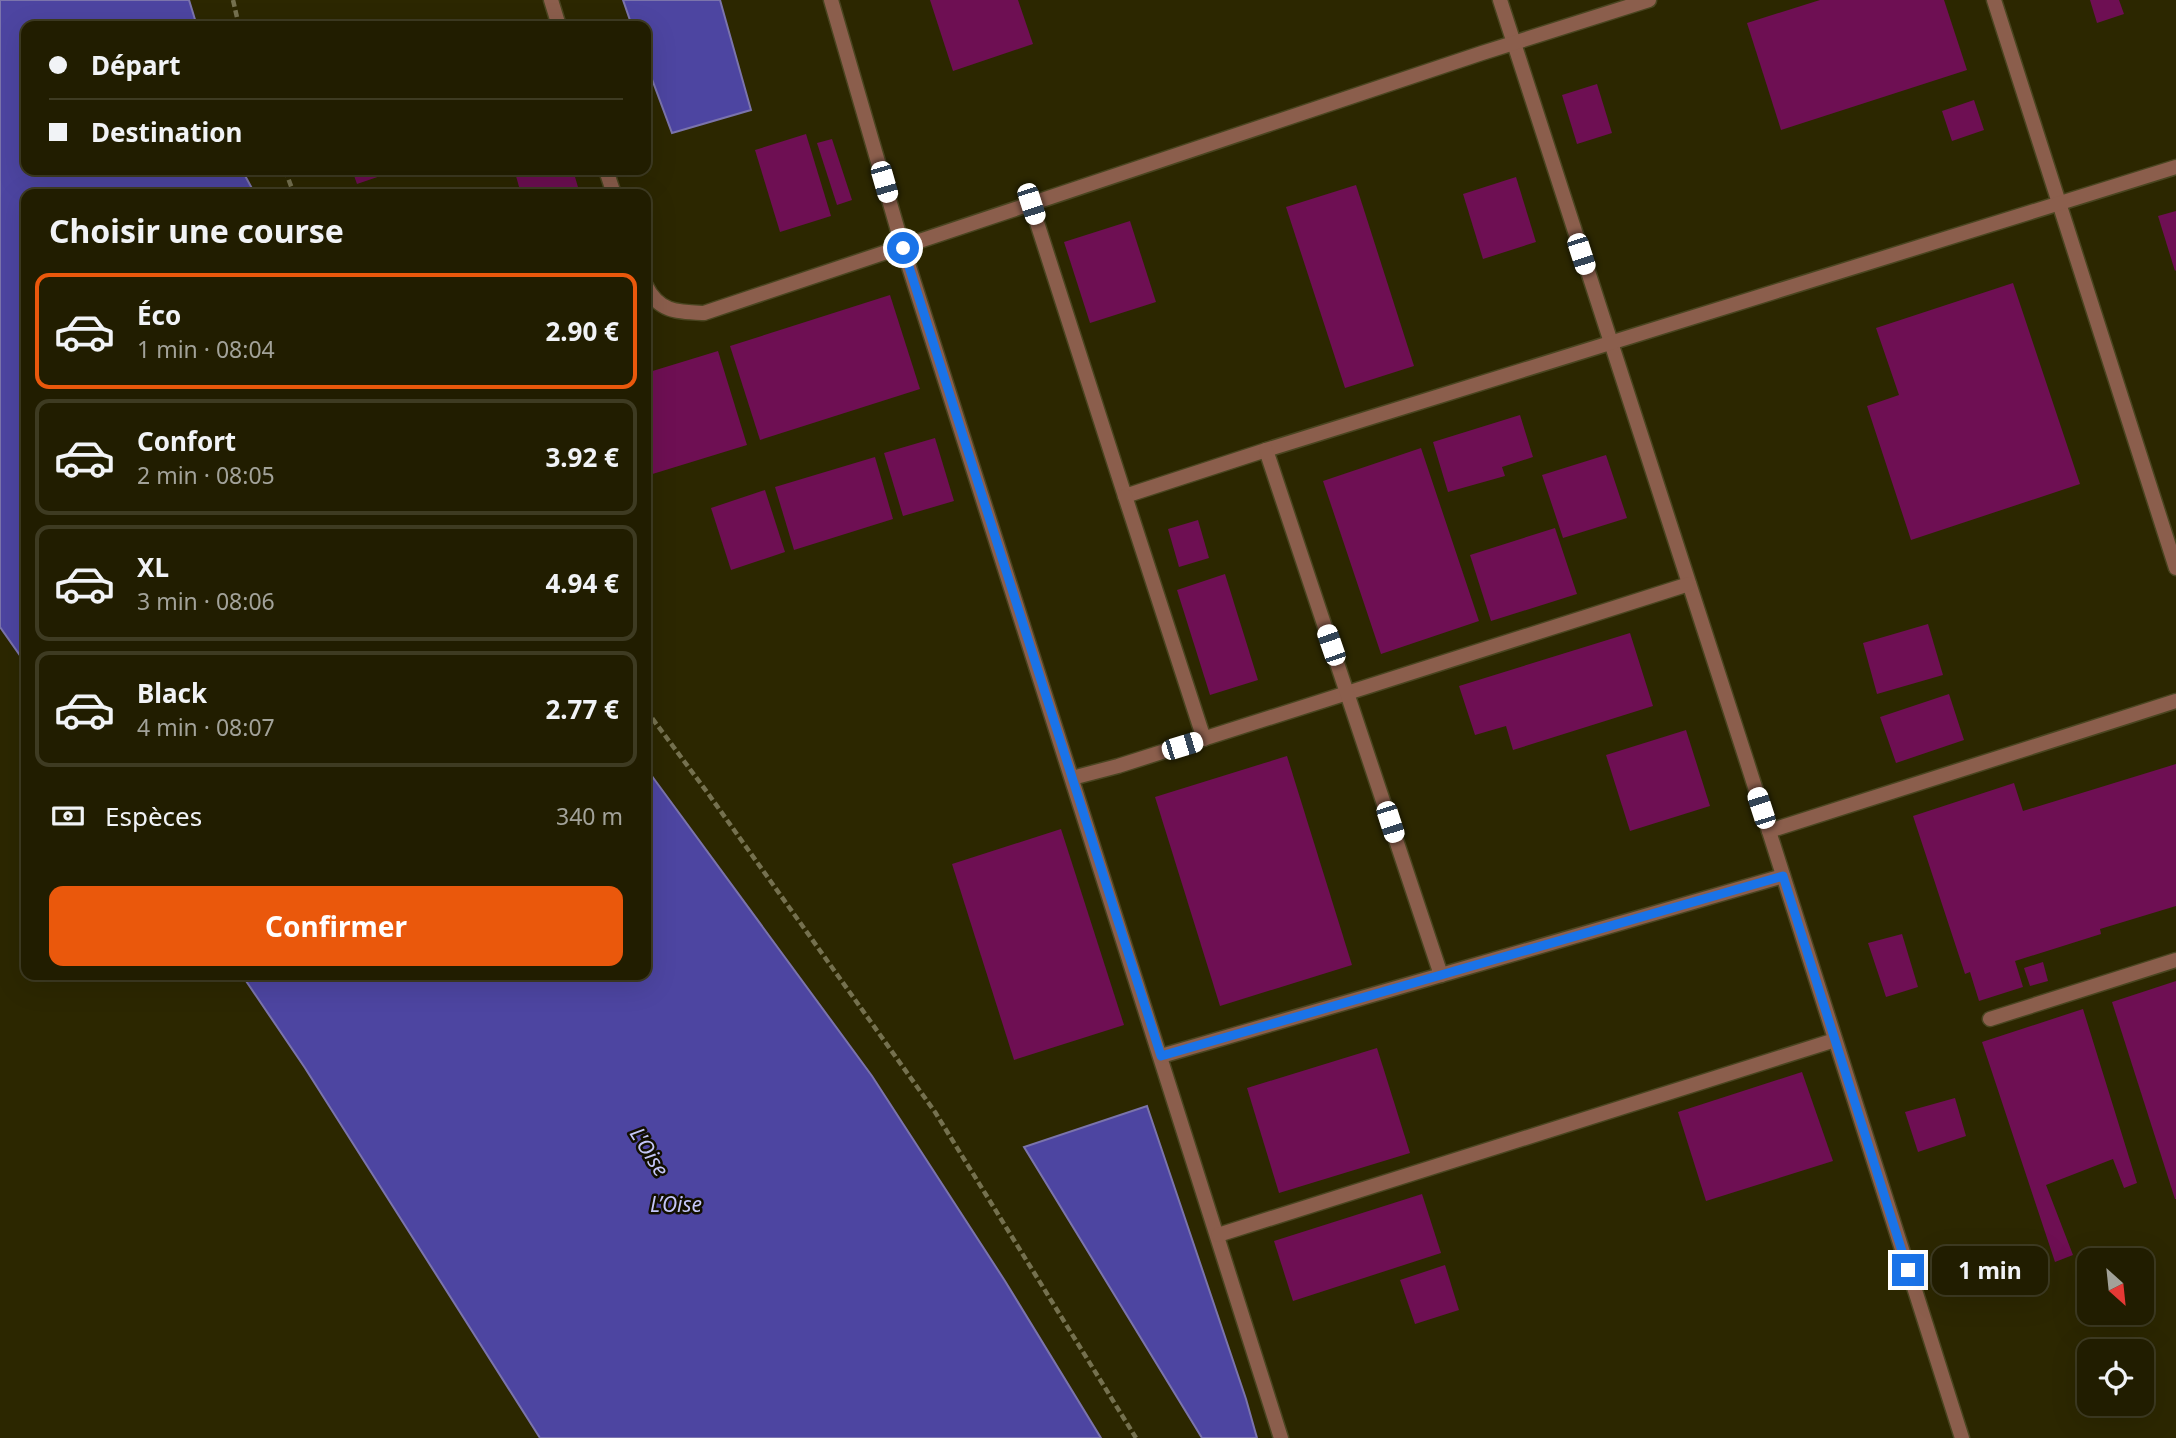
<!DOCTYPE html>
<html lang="fr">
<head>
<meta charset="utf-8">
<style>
	body { margin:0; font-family:"Noto Sans",sans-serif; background:#29260a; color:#f1f3f6; height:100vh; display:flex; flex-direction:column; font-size:26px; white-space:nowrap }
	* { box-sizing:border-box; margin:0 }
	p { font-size:23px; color:#a2a299 }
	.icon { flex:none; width:38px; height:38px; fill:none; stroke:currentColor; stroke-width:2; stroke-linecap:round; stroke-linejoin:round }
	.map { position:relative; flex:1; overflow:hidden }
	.side { position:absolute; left:21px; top:189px; width:630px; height:791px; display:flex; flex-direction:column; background:#211d00; border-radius:14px; box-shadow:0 7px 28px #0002,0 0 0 2px #3e3b22 }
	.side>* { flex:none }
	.banner { position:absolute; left:21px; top:21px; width:630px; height:154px; border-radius:14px; box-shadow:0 7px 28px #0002,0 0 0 2px #3e3b22; display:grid; align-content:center; height:154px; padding:0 28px; background:#211d00 }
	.needle { width:46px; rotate:153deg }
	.tools { position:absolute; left:2077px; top:1248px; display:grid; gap:14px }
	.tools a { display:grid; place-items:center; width:77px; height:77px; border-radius:14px; background:#211d00; box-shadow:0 7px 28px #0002,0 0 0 2px #3e3b22; font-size:35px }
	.end { position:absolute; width:32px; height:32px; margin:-16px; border:9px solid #1a73e8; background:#fff; box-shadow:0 0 0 4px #fff }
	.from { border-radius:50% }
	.bubble { position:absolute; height:49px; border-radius:14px; background:#211d00; box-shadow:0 7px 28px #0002,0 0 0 2px #3e3b22; font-size:23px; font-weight:700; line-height:49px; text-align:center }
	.car { position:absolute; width:21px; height:42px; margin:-21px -10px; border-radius:9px; box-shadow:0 0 5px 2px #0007; background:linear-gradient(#fff 24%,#345 0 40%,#fff 0 76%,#345 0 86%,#fff 0) }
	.banner b { display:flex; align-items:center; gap:24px; height:66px; font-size:26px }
	.banner b+b { border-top:2px solid #3e3b22 }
	.banner i { width:18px; height:18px; background:#f1f3f6 }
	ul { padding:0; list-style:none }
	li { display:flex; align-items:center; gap:21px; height:116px; margin:0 14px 10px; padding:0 14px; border:4px solid #3e3b22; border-radius:14px }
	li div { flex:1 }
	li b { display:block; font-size:26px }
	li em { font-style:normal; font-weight:700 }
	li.current { border-color:#ea580c }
	li>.icon { width:63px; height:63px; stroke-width:1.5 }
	h2 { padding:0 28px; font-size:32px; line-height:84px }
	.pay { display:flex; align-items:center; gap:18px; height:77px; padding:0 28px; font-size:26px }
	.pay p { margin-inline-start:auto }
	.primary-button { display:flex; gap:14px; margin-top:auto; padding:14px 28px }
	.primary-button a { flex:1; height:80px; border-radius:14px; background:#ea580c; color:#fff; font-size:28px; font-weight:700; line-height:80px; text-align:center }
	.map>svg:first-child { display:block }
	.water { fill:#4d45a1; stroke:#7b74ac; stroke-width:2 }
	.building { fill:#6e0f53 }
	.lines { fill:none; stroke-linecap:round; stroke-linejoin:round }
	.lane-casing { stroke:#4a4520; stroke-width:17 }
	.path { stroke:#75714f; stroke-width:4.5; stroke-dasharray:7 3.5; stroke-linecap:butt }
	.lane { stroke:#8b5e4c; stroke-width:14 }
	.route { stroke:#1a73e8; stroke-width:9 }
	.labels { text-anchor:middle; stroke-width:5; stroke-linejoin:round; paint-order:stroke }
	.water-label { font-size:21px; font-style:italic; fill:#c5c7f9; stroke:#120f00 }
</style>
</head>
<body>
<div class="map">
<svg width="2176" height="1438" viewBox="0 0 2176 1438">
	<rect width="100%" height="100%" fill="#2c2700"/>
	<g class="water">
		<polygon points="0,0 189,0 197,26 26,26 26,170 242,170 255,194 26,194 26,664 0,627"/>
		<polygon points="623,0 720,0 751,110 672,133 646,63 646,26 632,26"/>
		<polygon points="646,768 872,1076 1005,1281 1101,1438 540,1438 305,1068 242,975 646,975"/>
		<polygon points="1147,1106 1246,1399 1257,1438 1202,1438 1024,1147"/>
	</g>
	<g class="building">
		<polygon points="930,0 1018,0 1033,44 953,71"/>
		<polygon points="1820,0 1944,0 1967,70 1781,130 1747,23"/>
		<polygon points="2090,0 2119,0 2124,14 2097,23"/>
		<polygon points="1597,84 1612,133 1577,144 1562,95"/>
		<polygon points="1974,100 1984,130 1952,141 1942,111"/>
		<polygon points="806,134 831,216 780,232 755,150"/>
		<polygon points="832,139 852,200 837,205 817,143"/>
		<polygon points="352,170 398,170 357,184"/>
		<polygon points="524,170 573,170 580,194 521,194 516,176 525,173"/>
		<polygon points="1516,177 1536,242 1483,259 1463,194"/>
		<polygon points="1356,185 1414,366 1345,388 1286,207"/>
		<polygon points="2176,211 2176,270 2175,271 2158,216"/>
		<polygon points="1130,221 1156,302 1090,323 1064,242"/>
		<polygon points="2013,283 2080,484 1911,540 1867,406 1899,395 1876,328"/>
		<polygon points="890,295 920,389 760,440 730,346"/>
		<polygon points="718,351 747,445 646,476 646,373"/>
		<polygon points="1520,415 1533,457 1502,467 1505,476 1448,492 1433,442"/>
		<polygon points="935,438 954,501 903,516 884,453"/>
		<polygon points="1421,448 1479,621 1381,654 1323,481"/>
		<polygon points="1606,455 1627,518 1563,538 1542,475"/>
		<polygon points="875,457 893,519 794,550 775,487"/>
		<polygon points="765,490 785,552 731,570 711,508"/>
		<polygon points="1198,520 1209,558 1179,567 1168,529"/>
		<polygon points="1555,528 1577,594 1491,621 1470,555"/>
		<polygon points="1225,574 1258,680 1210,695 1177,590"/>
		<polygon points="1928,624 1943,675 1877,694 1863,643"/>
		<polygon points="1630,633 1653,706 1513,750 1506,726 1475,735 1459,686"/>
		<polygon points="1949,694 1964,740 1896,763 1880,717"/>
		<polygon points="1686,730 1710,806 1630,831 1606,755"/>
		<polygon points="1287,756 1352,965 1220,1006 1155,797"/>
		<polygon points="2176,764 2176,906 2100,929 2101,934 2015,961 2023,987 1979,1001 1970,972 1965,974 1913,816 2014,783 2023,811"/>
		<polygon points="1061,829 1124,1025 1014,1060 952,864"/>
		<polygon points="1902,934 1918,987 1886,997 1868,943"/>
		<polygon points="2043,962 2048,981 2030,986 2024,968"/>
		<polygon points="2176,981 2176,1199 2175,1199 2112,1002"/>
		<polygon points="2083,1009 2137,1183 2124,1188 2113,1159 2046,1185 2073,1255 2055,1262 1982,1042"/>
		<polygon points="1377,1048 1410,1153 1279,1193 1247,1088"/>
		<polygon points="1802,1072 1833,1161 1706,1201 1678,1112"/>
		<polygon points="1955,1098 1966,1136 1918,1152 1905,1112"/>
		<polygon points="1422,1194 1441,1253 1293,1301 1274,1241"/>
		<polygon points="1445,1265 1459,1310 1415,1324 1400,1280"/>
	</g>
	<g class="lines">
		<g class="lane-casing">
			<g id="lane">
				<polyline points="551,0 559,26"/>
				<polyline points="831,0 903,248 1281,1438"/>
				<polyline points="1500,0 1747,762 1962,1438"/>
				<polyline points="1994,0 2176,568"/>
				<polyline points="606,170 614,194"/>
				<polyline points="1031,204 1125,496 1266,450 2176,167"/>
				<path d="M646,286C659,312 677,312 704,313L1482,53L1649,0"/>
				<polyline points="1125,496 1204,739"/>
				<polyline points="1072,778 1118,766 1689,584"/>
				<polyline points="1769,831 2176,701"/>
				<polyline points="1441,975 1783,876"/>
				<polyline points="1990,1019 2176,960"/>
				<polyline points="1161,1056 1441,975 1266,450"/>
				<polyline points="1218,1235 1835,1040"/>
			</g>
		</g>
		<g class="path">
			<polyline points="233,0 239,26"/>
			<polyline points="285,170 294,194"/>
			<polyline points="646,710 707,792 935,1112 1136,1438"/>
		</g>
		<use href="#lane" class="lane"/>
	</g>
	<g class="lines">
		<polyline class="route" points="903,248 1161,1056 1783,876 1908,1270"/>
	</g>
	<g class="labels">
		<g class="water-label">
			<text transform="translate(649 1152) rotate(58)" y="7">L'Oise</text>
			<text x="676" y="1212">L’Oise</text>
		</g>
	</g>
</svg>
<div class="tools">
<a><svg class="needle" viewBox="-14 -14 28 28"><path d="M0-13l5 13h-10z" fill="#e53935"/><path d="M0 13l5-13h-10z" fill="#a2a299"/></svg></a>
<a><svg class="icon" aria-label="locate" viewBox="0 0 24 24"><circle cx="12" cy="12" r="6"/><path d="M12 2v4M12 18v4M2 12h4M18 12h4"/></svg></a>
</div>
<i class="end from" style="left:903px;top:248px"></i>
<i class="end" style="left:1908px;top:1270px"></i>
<div class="bubble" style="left:1932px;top:1246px;width:116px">1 min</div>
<i class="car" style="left:884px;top:182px;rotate:164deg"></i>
<i class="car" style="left:1031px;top:204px;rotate:162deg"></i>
<i class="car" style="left:1581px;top:254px;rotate:162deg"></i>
<i class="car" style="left:1331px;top:645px;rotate:341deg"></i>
<i class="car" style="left:1182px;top:746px;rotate:73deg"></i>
<i class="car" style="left:1761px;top:808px;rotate:342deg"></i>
<i class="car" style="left:1390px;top:822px;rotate:162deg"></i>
<div class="banner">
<b><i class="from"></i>Départ</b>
<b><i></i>Destination</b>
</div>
<section class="side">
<h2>Choisir une course</h2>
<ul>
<li class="current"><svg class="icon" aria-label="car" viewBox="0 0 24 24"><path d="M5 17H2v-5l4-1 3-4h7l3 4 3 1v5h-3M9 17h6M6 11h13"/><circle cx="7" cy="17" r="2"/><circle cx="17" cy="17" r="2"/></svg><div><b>Éco</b><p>1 min · 08:04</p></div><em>2.90 €</em></li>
<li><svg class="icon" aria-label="car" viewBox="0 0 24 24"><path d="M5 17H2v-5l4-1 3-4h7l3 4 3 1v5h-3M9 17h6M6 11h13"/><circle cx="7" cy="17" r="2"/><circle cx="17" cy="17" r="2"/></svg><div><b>Confort</b><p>2 min · 08:05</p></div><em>3.92 €</em></li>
<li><svg class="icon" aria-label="car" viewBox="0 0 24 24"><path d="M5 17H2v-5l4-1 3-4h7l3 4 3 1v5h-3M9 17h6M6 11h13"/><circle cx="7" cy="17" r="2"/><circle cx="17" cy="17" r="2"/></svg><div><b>XL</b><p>3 min · 08:06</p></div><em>4.94 €</em></li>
<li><svg class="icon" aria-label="car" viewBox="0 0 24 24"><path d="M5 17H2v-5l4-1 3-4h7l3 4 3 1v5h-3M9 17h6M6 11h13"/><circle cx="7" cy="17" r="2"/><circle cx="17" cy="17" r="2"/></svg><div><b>Black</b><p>4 min · 08:07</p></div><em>2.77 €</em></li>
</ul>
<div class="pay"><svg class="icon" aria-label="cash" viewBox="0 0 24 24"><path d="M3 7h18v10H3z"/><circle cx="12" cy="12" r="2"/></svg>Espèces<p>340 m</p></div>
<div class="primary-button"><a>Confirmer</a></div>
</section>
</div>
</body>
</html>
